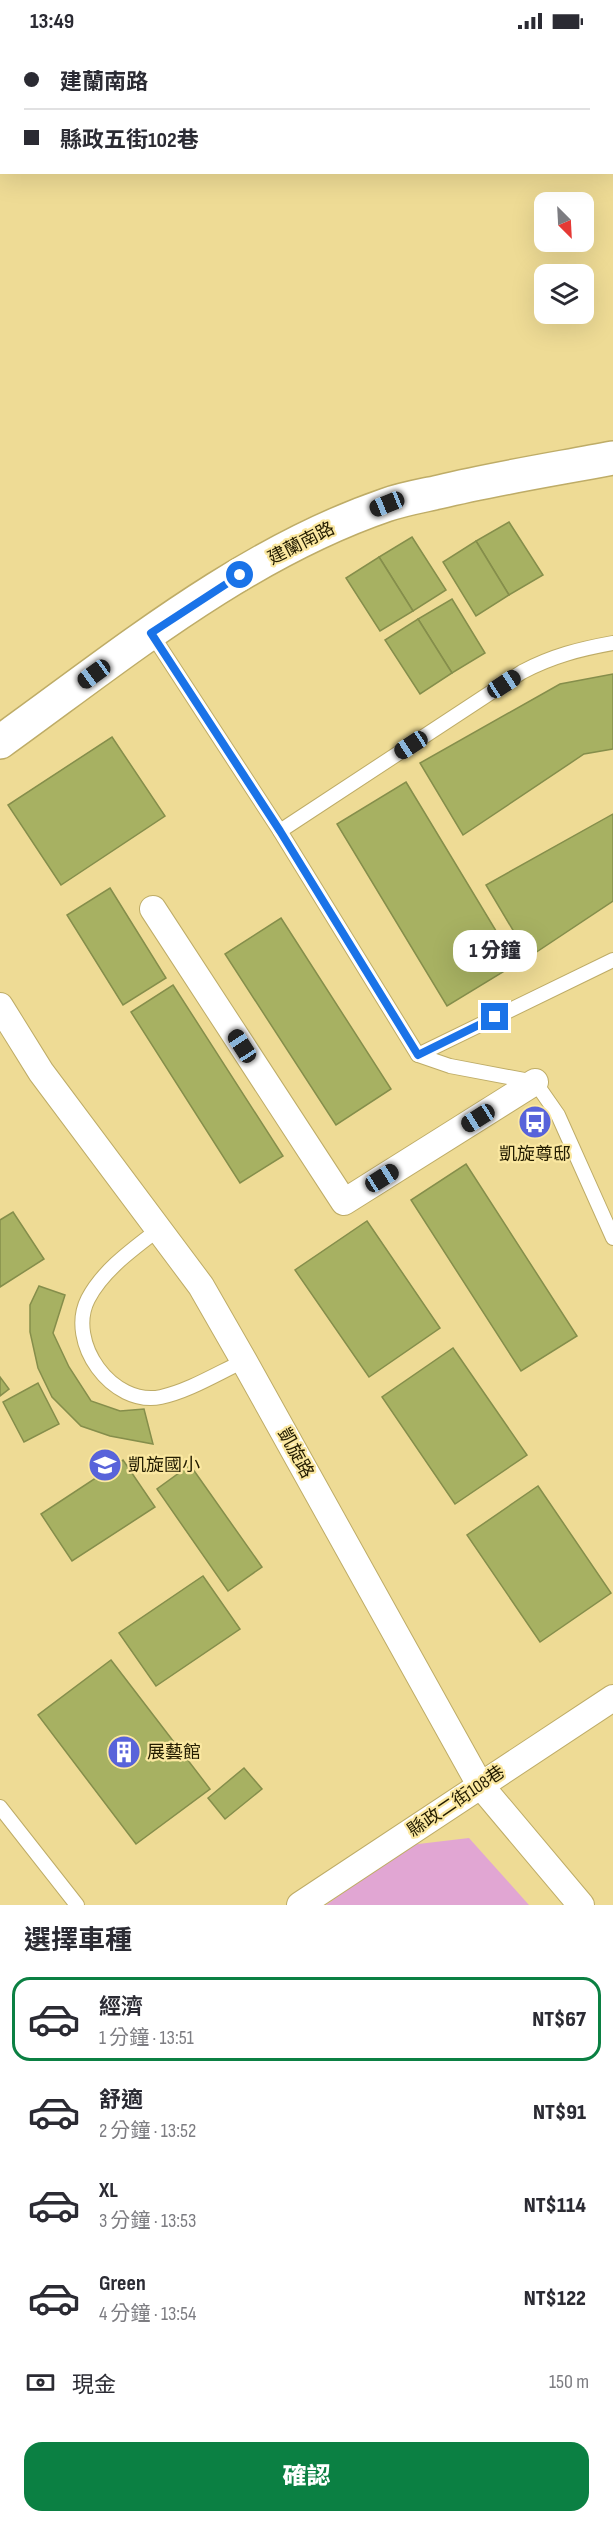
<!DOCTYPE html>
<html lang="zh-TW">
<head>
<meta charset="utf-8">
<style>
	body { margin:0; font-family:"Sofia Sans Condensed","Noto Sans TC",sans-serif; background:#f2f2f3; color:#2b2b33; height:100vh; display:flex; flex-direction:column; font-size:22px; white-space:nowrap }
	* { box-sizing:border-box; margin:0 }
	p { font-size:20px; color:#7c7c81 }
	.icon { flex:none; width:33px; height:33px; fill:none; stroke:currentColor; stroke-width:2; stroke-linecap:round; stroke-linejoin:round }
	.map { position:relative; height:1863px; overflow:hidden }
	.drawer { display:flex; flex-direction:column; background:#fff; flex:1 }
	.drawer>* { flex:none }
	.banner { position:absolute; left:0px; top:0px; width:614px; height:132px; box-shadow:0 6px 24px #0002; display:grid; align-content:center; height:132px; padding:0 24px; background:#fff }
	.needle { width:39px; rotate:156deg }
	.tools { position:absolute; left:534px; top:150px; display:grid; gap:12px }
	.tools a { display:grid; place-items:center; width:60px; height:60px; border-radius:12px; background:#fff; box-shadow:0 6px 24px #0002; font-size:30px }
	.end { position:absolute; width:27px; height:27px; margin:-14px; border:8px solid #1a73e8; background:#fff; box-shadow:0 0 0 3px #fff }
	.from { border-radius:50% }
	.bubble { position:absolute; height:42px; border-radius:18px; background:#fff; box-shadow:0 6px 24px #0002; font-size:20px; font-weight:800; line-height:42px; text-align:center }
	.car { position:absolute; width:18px; height:36px; margin:-18px -9px; border-radius:8px; box-shadow:0 0 4px 2px #0007; background:linear-gradient(#222 24%,#8ab4d8 0 40%,#222 0 76%,#8ab4d8 0 86%,#222 0) }
	.banner b { display:flex; align-items:center; gap:21px; height:57px; font-size:22px }
	.banner b+b { border-top:2px solid #e1e1e2 }
	.banner i { width:15px; height:15px; background:#2b2b33 }
	ul { padding:0; list-style:none }
	li { display:flex; align-items:center; gap:18px; height:84px; margin:0 12px 9px; padding:0 12px; border:3px solid transparent; border-radius:18px }
	li div { flex:1 }
	li b { display:block; font-size:22px }
	li em { font-style:normal; font-weight:800 }
	li.active { border-color:#0b8043 }
	li>.icon { width:54px; height:54px; stroke-width:1.5 }
	h2 { padding:0 24px; font-size:27px; line-height:72px }
	.pay { display:flex; align-items:center; gap:15px; height:66px; padding:0 24px; font-size:22px }
	.pay p { margin-inline-start:auto }
	.button { display:flex; gap:12px; margin-top:auto; padding:12px 24px }
	.button a { flex:1; height:69px; border-radius:18px; background:#0b8043; color:#fff; font-size:24px; font-weight:800; line-height:69px; text-align:center }
	.status { display:flex; justify-content:space-between; align-items:center; height:42px; padding:0 30px; background:#fff; direction:ltr }
	.status svg { height:16px; fill:currentColor }
	.map>svg:first-child { display:block }
	.green { fill:#e1a6d3 }
	.building { fill:#a7b162; stroke:#858e4b; stroke-width:1.5 }
	.lines { fill:none; stroke-linecap:round; stroke-linejoin:round }
	.lane-casing { stroke:#beac67; stroke-width:16 }
	.street-casing { stroke:#beac67; stroke-width:28 }
	.secondary-casing { stroke:#beac67; stroke-width:36 }
	.lane { stroke:#fff; stroke-width:14 }
	.street { stroke:#fff; stroke-width:26 }
	.secondary { stroke:#fff; stroke-width:33 }
	.route { stroke:#1a73e8; stroke-width:8 }
	.labels { text-anchor:middle; stroke-width:4.5; stroke-linejoin:round; paint-order:stroke }
	.street-label { font-size:18px; fill:#231c01; stroke:#fbe8a1 }
	.poi-label { font-size:18px; fill:#231c01; stroke:#fbe8a1; text-anchor:start }
</style>
</head>
<body>
<div class="status"><b>13:49</b><svg viewBox="0 0 49 12"><path d="M0 12V9h3v3zM5 12V6h3v6zM10 12V3h3v9zM15 12V0h3v12zM26 1h20v11H26zM47 4h2v5h-2z"/></svg></div>
<div class="map">
<svg width="613" height="1863" viewBox="0 0 613 1863">
	<rect width="100%" height="100%" fill="#eedb95"/>
	<polygon class="green" points="469,1796 529,1863 326,1863 410,1803"/>
	<g class="building">
		<polygon points="509,480 543,533 509,553 476,499"/>
		<polygon points="412,495 446,548 413,569 379,515"/>
		<polygon points="476,499 509,553 476,574 443,520"/>
		<polygon points="379,515 413,569 380,589 346,536"/>
		<polygon points="452,557 485,611 452,631 418,577"/>
		<polygon points="418,577 452,631 420,652 385,598"/>
		<polygon points="613,632 613,707 584,712 463,793 420,721 560,642"/>
		<polygon points="112,695 165,774 61,843 8,763"/>
		<polygon points="406,740 516,922 447,964 337,782"/>
		<polygon points="613,772 613,859 529,915 486,843"/>
		<polygon points="110,846 166,936 123,963 67,873"/>
		<polygon points="281,876 391,1047 336,1083 225,912"/>
		<polygon points="173,943 283,1114 240,1141 131,970"/>
		<polygon points="466,1122 577,1294 521,1329 411,1158"/>
		<polygon points="13,1170 44,1217 0,1245 0,1178"/>
		<polygon points="367,1179 440,1286 369,1335 295,1228"/>
		<polygon points="39,1244 65,1253 53,1291 69,1325 91,1359 120,1369 144,1367 153,1402 110,1394 81,1384 52,1355 38,1326 30,1290 30,1263"/>
		<polygon points="453,1306 527,1413 455,1462 382,1355"/>
		<polygon points="0,1335 9,1347 0,1354"/>
		<polygon points="38,1341 59,1382 24,1400 3,1360"/>
		<polygon points="123,1418 155,1465 72,1519 41,1472"/>
		<polygon points="190,1423 262,1525 228,1549 157,1447"/>
		<polygon points="538,1444 611,1551 540,1600 467,1493"/>
		<polygon points="203,1534 240,1587 156,1644 119,1591"/>
		<polygon points="111,1618 210,1747 136,1802 38,1673"/>
		<polygon points="244,1726 262,1747 225,1777 208,1756"/>
	</g>
	<g class="lines">
		<g class="lane-casing">
			<g id="lane">
				<polyline points="151,591 280,789 418,1013 450,1024 535,1040 558,1073 613,1196"/>
				<path d="M280,789L522,630C552,614 580,607 613,601"/>
				<polyline points="418,1013 613,918"/>
				<path d="M159,1187C133,1207 103,1228 88,1257C66,1300 112,1365 161,1355C189,1349 218,1331 244,1319"/>
				<polyline points="0,1765 77,1863"/>
			</g>
		</g>
		<g class="street-casing">
			<g id="street">
				<polyline points="153,867 344,1160 535,1040"/>
				<polyline points="0,964 41,1030 201,1244 244,1319 480,1743 581,1863"/>
				<polyline points="300,1863 613,1656"/>
			</g>
		</g>
		<g class="secondary-casing">
			<path id="secondary" d="M0,700C121,613 243,512 386,463C403,457 421,454 439,450C497,436 555,427 613,416"/>
		</g>
		<use href="#lane" class="lane"/>
		<use href="#street" class="street"/>
		<use href="#secondary" class="secondary"/>
	</g>
	<g class="lines">
		<polyline class="route" points="240,533 151,591 280,789 418,1013 495,975"/>
	</g>
	<defs>
		<g id="bus-disc" transform="scale(1.725)"><circle r="9.5" fill="#5863da" stroke="#fbe8a1"/><path d="M-5-6H5V4H4V6H2V4H-2V6H-4V4H-5ZM-3.5-4V0h7V-4ZM-3.5 1.2v1.5H-2V1.2ZM2 1.2v1.5H3.5V1.2Z" fill="#fff"/></g>
		<g id="school-disc" transform="scale(1.725)"><circle r="9.5" fill="#5863da" stroke="#fbe8a1"/><path d="M0-5L7-2L0 1L-7-2ZM-4 1L0 2.5L4 1V4Q0 6-4 4Z" fill="#fff"/></g>
		<g id="building-disc" transform="scale(1.725)"><circle r="9.5" fill="#5863da" stroke="#fbe8a1"/><path d="M-4-6H4V6H1V3H-1V6H-4ZM-2.5-4.3h1.7v1.8h-1.7ZM.8-4.3h1.7v1.8H.8ZM-2.5-1h1.7V.8h-1.7ZM.8-1h1.7V.8H.8Z" fill="#fff"/></g>
	</defs>
	<g fill-rule="evenodd">
		<use href="#bus-disc" x="535" y="1080"/>
		<use href="#school-disc" x="105" y="1423"/>
		<use href="#building-disc" x="124" y="1710"/>
	</g>
	<g class="labels">
		<g class="street-label">
			<text transform="translate(301 501) rotate(-27)" y="6">建蘭南路</text>
			<text transform="translate(296 1411) rotate(61)" y="6">凱旋路</text>
			<text transform="translate(456 1759) rotate(-34)" y="6">縣政二街108巷</text>
		</g>
		<g class="poi-label">
			<text x="535" y="1118" text-anchor="middle">凱旋尊邸</text>
			<text x="128" y="1429">凱旋國小</text>
			<text x="147" y="1716">展藝館</text>
		</g>
	</g>
</svg>
<div class="tools">
<a><svg class="needle" viewBox="-14 -14 28 28"><path d="M0-13l5 13h-10z" fill="#e53935"/><path d="M0 13l5-13h-10z" fill="#7c7c81"/></svg></a>
<a><svg class="icon" aria-label="layers" viewBox="0 0 24 24"><path d="M12 4l9 5-9 5-9-5zM3 14l9 5 9-5"/></svg></a>
</div>
<i class="end from" style="left:240px;top:533px"></i>
<i class="end" style="left:495px;top:975px"></i>
<div class="bubble" style="left:453px;top:888px;width:84px">1 分鐘</div>
<i class="car" style="left:387px;top:462px;rotate:248deg"></i>
<i class="car" style="left:94px;top:632px;rotate:234deg"></i>
<i class="car" style="left:504px;top:642px;rotate:57deg"></i>
<i class="car" style="left:411px;top:703px;rotate:237deg"></i>
<i class="car" style="left:242px;top:1004px;rotate:327deg"></i>
<i class="car" style="left:478px;top:1076px;rotate:238deg"></i>
<i class="car" style="left:382px;top:1136px;rotate:58deg"></i>
<div class="banner">
<b><i class="from"></i>建蘭南路</b>
<b><i></i>縣政五街102巷</b>
</div>
</div>
<section class="drawer">
<h2>選擇車種</h2>
<ul>
<li class="active"><svg class="icon" aria-label="car" viewBox="0 0 24 24"><path d="M5 17H2v-5l4-1 3-4h7l3 4 3 1v5h-3M9 17h6M6 11h13"/><circle cx="7" cy="17" r="2"/><circle cx="17" cy="17" r="2"/></svg><div><b>經濟</b><p>1 分鐘 · 13:51</p></div><em>NT$67</em></li>
<li><svg class="icon" aria-label="car" viewBox="0 0 24 24"><path d="M5 17H2v-5l4-1 3-4h7l3 4 3 1v5h-3M9 17h6M6 11h13"/><circle cx="7" cy="17" r="2"/><circle cx="17" cy="17" r="2"/></svg><div><b>舒適</b><p>2 分鐘 · 13:52</p></div><em>NT$91</em></li>
<li><svg class="icon" aria-label="car" viewBox="0 0 24 24"><path d="M5 17H2v-5l4-1 3-4h7l3 4 3 1v5h-3M9 17h6M6 11h13"/><circle cx="7" cy="17" r="2"/><circle cx="17" cy="17" r="2"/></svg><div><b>XL</b><p>3 分鐘 · 13:53</p></div><em>NT$114</em></li>
<li><svg class="icon" aria-label="car" viewBox="0 0 24 24"><path d="M5 17H2v-5l4-1 3-4h7l3 4 3 1v5h-3M9 17h6M6 11h13"/><circle cx="7" cy="17" r="2"/><circle cx="17" cy="17" r="2"/></svg><div><b>Green</b><p>4 分鐘 · 13:54</p></div><em>NT$122</em></li>
</ul>
<div class="pay"><svg class="icon" aria-label="cash" viewBox="0 0 24 24"><path d="M3 7h18v10H3z"/><circle cx="12" cy="12" r="2"/></svg>現金<p>150 m</p></div>
<div class="button"><a>確認</a></div>
</section>
</body>
</html>
